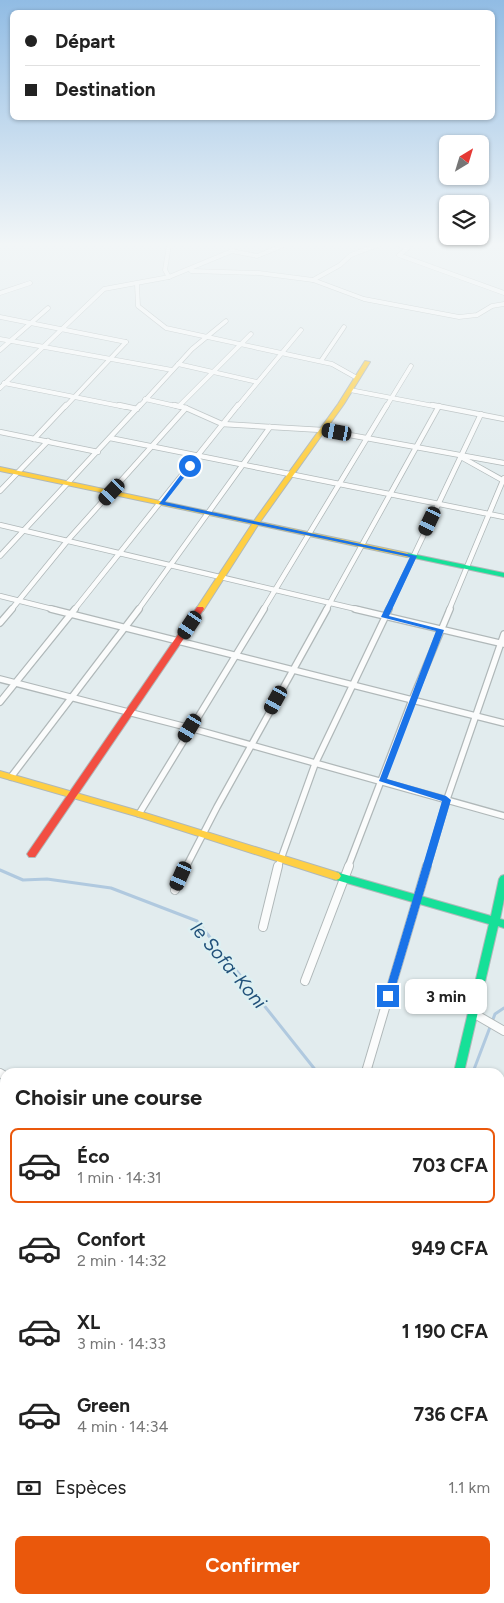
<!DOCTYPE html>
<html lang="fr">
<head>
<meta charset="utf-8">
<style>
	body { margin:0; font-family:Figtree,sans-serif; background:#f6f6f6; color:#222; height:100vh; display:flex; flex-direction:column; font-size:19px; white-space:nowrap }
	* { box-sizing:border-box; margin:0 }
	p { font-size:16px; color:#767676 }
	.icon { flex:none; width:28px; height:28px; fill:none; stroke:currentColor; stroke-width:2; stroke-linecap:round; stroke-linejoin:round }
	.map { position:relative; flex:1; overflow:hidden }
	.details { position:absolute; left:0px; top:1068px; width:505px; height:536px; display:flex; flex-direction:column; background:#fff; border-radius:15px 15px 0 0; box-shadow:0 1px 4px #0004 }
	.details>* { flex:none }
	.banner { position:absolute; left:10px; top:10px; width:485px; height:110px; border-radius:8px; box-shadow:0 1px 4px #0004; display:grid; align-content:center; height:110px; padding:0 15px; background:#fff }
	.needle { width:32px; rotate:38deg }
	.tools { position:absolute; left:439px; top:135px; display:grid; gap:10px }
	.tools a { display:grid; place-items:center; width:50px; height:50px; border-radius:8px; background:#fff; box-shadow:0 1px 4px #0004; font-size:25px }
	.end { position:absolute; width:22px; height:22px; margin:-11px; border:6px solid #1a73e8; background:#fff; box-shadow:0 0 0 2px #fff }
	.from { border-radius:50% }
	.bubble { position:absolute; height:35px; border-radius:8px; background:#fff; box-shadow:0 1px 4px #0004; font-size:16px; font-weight:700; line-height:35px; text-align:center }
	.car { position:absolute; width:15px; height:30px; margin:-15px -8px; border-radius:6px; box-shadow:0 0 4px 1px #0007; background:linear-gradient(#222 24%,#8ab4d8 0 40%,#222 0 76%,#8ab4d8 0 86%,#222 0) }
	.banner b { display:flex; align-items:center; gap:18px; height:48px; font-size:19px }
	.banner b+b { border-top:1px solid #e0e0e0 }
	.banner i { width:12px; height:12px; background:#222 }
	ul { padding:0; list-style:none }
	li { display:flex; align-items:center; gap:15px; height:75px; margin:0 10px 8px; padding:0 5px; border:2px solid transparent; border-radius:8px }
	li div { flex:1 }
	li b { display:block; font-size:19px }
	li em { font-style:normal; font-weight:700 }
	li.active { border-color:#ea580c }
	li>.icon { width:45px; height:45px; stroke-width:1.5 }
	h2 { padding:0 15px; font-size:22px; line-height:60px }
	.pay { display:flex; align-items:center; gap:12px; height:55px; padding:0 15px; font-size:19px }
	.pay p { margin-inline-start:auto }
	.button { display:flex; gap:10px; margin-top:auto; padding:10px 15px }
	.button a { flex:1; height:58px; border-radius:8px; background:#ea580c; color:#fff; font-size:20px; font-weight:700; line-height:58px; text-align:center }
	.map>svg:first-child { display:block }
	.green { fill:#c7e1d7 }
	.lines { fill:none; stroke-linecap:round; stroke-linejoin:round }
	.stream { stroke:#b0c9df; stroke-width:3 }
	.street-far4-casing { stroke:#b0b8b9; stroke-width:5 }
	.street-far3-casing { stroke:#b0b8b9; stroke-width:6 }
	.street-far2-casing { stroke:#b0b8b9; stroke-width:8 }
	.street-far1-casing { stroke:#b0b8b9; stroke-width:10 }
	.street-casing { stroke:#b0b8b9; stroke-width:12 }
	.fast-casing { stroke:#b0b8b9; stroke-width:2 }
	.slow-casing { stroke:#b0b8b9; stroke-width:2 }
	.jam-casing { stroke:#b0b8b9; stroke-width:2 }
	.street-far4 { stroke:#fbfcfc; stroke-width:4 }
	.street-far3 { stroke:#fbfcfc; stroke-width:4.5 }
	.street-far2 { stroke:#fbfcfc; stroke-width:5.5 }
	.street-far1 { stroke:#fbfcfc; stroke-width:8 }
	.street { stroke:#fbfcfc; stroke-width:9 }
	.fast { fill:#16e098; fill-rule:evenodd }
	.slow { fill:#ffcf43; fill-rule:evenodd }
	.jam { fill:#f24e42; fill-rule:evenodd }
	.route { fill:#1a73e8 }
	.labels { text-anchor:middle; stroke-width:5; stroke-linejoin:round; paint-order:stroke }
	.water-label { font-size:19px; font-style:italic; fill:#21517a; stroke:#def0f2 }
</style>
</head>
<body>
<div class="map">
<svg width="504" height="1603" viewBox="0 0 504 1603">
	<rect width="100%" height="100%" fill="#e2ecee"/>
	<polygon class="green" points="5,1447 5,1599 119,1599 119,1603 0,1603 0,1451"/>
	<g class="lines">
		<g class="stream">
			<polyline points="0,870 23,880 47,879 111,888 197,921 317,1072"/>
			<polyline points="473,1072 495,1014 504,1008"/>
			<polyline points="500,1155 504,1157"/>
		</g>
		<g class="street-far4-casing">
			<g id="street-far4">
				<polyline points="169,245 165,270 169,277"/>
				<polyline points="400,245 408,248 399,255 504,293"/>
				<polyline points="191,271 259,273 313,280 364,299 459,317 477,315 492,306 504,304"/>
				<polyline points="313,280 340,265 351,255 378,245"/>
				<polyline points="137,284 138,306 166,328 332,364 357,378"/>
				<polyline points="0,293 30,283"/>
				<polyline points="0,317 126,342"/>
				<polyline points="0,339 172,370"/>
				<polyline points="0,350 48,308"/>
				<polyline points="321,361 344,327"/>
				<polyline points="178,364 257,382"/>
				<polyline points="4,383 125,407"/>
				<polyline points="0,388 104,289 169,277 232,251 257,256 284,245"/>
				<polyline points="350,390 439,407"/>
				<polyline points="145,399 180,407"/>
				<polyline points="179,406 251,334"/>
				<polyline points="65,407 126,342"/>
				<polyline points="139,407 192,349 226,321"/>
				<polyline points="237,407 301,330"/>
				<polyline points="386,407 411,366"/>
			</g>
		</g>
		<g class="street-far3-casing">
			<g id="street-far3">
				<polyline points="119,405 137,409"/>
				<polyline points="174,405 186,408 222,424 322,430 504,463"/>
				<polyline points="432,405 504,419"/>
				<polyline points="0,432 98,452"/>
				<polyline points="110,438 504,517"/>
				<polyline points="34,439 66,405"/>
				<polyline points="461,457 504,481"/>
				<polyline points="0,491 48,441"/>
				<polyline points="0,525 360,610"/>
				<polyline points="0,556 140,405"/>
				<polyline points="0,596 56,610"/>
				<polyline points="11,610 68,540 186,408"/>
				<polyline points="74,610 238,405"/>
				<polyline points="138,610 270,427"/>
				<polyline points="263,610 387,405"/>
				<polyline points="326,610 439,406"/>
				<polyline points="388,610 481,414"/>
				<polyline points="449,610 504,478"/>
			</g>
		</g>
		<g class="street-far2-casing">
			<g id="street-far2">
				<polyline points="51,609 504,723"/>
				<polyline points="355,609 504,644"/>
				<polyline points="0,623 12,609"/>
				<polyline points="0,679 190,728 504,816"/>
				<polyline points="0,702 75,609"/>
				<polyline points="11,777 139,609"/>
				<polyline points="139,814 264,609"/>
				<polyline points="186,867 217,807 327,609"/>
				<polyline points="278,867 315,764 389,609"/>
				<polyline points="348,867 412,700 450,609"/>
				<polyline points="427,867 447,799 504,634"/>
			</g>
		</g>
		<g class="street-far1-casing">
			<g id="street-far1">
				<polyline points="175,890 186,866"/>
				<polyline points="263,927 278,866"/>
				<polyline points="305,981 349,866"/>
				<polyline points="473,1013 504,1031"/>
				<polyline points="366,1072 427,866"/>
				<polyline points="0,1073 5,1076"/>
			</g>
		</g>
		<g class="street-casing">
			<g id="street">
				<polyline points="0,1409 5,1405"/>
				<polyline points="500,1524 504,1529"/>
			</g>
		</g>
		<g class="fast-casing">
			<g id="fast">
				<polygon points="407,553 504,573 504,577 405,556 404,555"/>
				<polygon points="336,872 491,916 499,879 501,876 504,875 504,899 500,919 504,920 504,928 498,926 464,1072 454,1072 489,924 333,879 331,876 333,873"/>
			</g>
		</g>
		<g class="slow-casing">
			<g id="slow">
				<polygon points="365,361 370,362 344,404 260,522 407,553 410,555 409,556 407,557 258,525 203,611 200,611 196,609 252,524 0,471 0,467 254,521 338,404"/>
				<polygon points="0,771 139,811 336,872 339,873 341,876 339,879 336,880 139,817 0,777"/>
			</g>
		</g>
		<g class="jam-casing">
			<polygon id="jam" points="197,607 203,607 204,609 35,857 29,857 27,854 29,851"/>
		</g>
		<use href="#street-far4" class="street-far4"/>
		<use href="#street-far3" class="street-far3"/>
		<use href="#street-far2" class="street-far2"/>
		<use href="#street-far1" class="street-far1"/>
		<use href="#street" class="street"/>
		<use href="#fast" class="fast"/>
		<use href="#slow" class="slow"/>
		<use href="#jam" class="jam"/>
	</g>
	<linearGradient id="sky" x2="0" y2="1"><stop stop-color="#91bce4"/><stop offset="0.52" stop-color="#f2f6f7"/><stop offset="1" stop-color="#f2f6f7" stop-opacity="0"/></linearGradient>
	<rect width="504" height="470" fill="url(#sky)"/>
	<polygon class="route" points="188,465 193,466 165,502 417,556 389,616 444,630 387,779 446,796 451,800 392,999 388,1000 384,996 442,801 379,781 436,631 381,617 410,557 159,504"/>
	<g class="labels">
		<g class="water-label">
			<text transform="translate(229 965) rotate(50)" y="7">le Sofa-Koni</text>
		</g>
	</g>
</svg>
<div class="tools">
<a><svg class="needle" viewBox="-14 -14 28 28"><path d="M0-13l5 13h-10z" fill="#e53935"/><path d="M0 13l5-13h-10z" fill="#767676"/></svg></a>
<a><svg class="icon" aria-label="layers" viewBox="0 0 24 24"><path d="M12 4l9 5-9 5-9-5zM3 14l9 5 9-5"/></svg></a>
</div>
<i class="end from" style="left:190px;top:466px"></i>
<i class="end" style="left:388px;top:996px"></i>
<div class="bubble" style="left:405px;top:979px;width:82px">3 min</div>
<i class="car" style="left:337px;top:432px;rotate:280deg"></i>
<i class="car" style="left:112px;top:492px;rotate:223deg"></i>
<i class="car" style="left:430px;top:521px;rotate:205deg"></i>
<i class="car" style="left:190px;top:625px;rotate:214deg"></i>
<i class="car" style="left:276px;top:700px;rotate:209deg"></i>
<i class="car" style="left:190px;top:728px;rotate:211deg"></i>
<i class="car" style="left:181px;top:876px;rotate:204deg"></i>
<div class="banner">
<b><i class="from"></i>Départ</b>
<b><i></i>Destination</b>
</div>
<section class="details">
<h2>Choisir une course</h2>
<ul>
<li class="active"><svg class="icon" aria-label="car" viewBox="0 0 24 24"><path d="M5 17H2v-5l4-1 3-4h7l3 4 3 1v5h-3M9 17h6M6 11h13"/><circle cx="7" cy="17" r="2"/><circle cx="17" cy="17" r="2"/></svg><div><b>Éco</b><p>1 min · 14:31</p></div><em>703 CFA</em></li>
<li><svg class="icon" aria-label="car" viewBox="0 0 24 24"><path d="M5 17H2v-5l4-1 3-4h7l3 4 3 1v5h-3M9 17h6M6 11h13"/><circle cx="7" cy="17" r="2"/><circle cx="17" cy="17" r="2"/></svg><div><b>Confort</b><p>2 min · 14:32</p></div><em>949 CFA</em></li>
<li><svg class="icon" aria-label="car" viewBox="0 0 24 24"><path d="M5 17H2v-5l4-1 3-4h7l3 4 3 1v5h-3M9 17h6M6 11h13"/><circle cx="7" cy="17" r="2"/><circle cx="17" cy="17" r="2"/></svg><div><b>XL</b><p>3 min · 14:33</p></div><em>1 190 CFA</em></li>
<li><svg class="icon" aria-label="car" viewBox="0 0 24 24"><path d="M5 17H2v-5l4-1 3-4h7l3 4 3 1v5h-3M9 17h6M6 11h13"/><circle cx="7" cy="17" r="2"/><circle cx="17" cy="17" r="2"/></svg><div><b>Green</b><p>4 min · 14:34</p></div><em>736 CFA</em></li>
</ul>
<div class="pay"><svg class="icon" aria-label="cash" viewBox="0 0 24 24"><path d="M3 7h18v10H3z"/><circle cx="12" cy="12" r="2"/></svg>Espèces<p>1.1 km</p></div>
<div class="button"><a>Confirmer</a></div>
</section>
</div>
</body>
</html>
